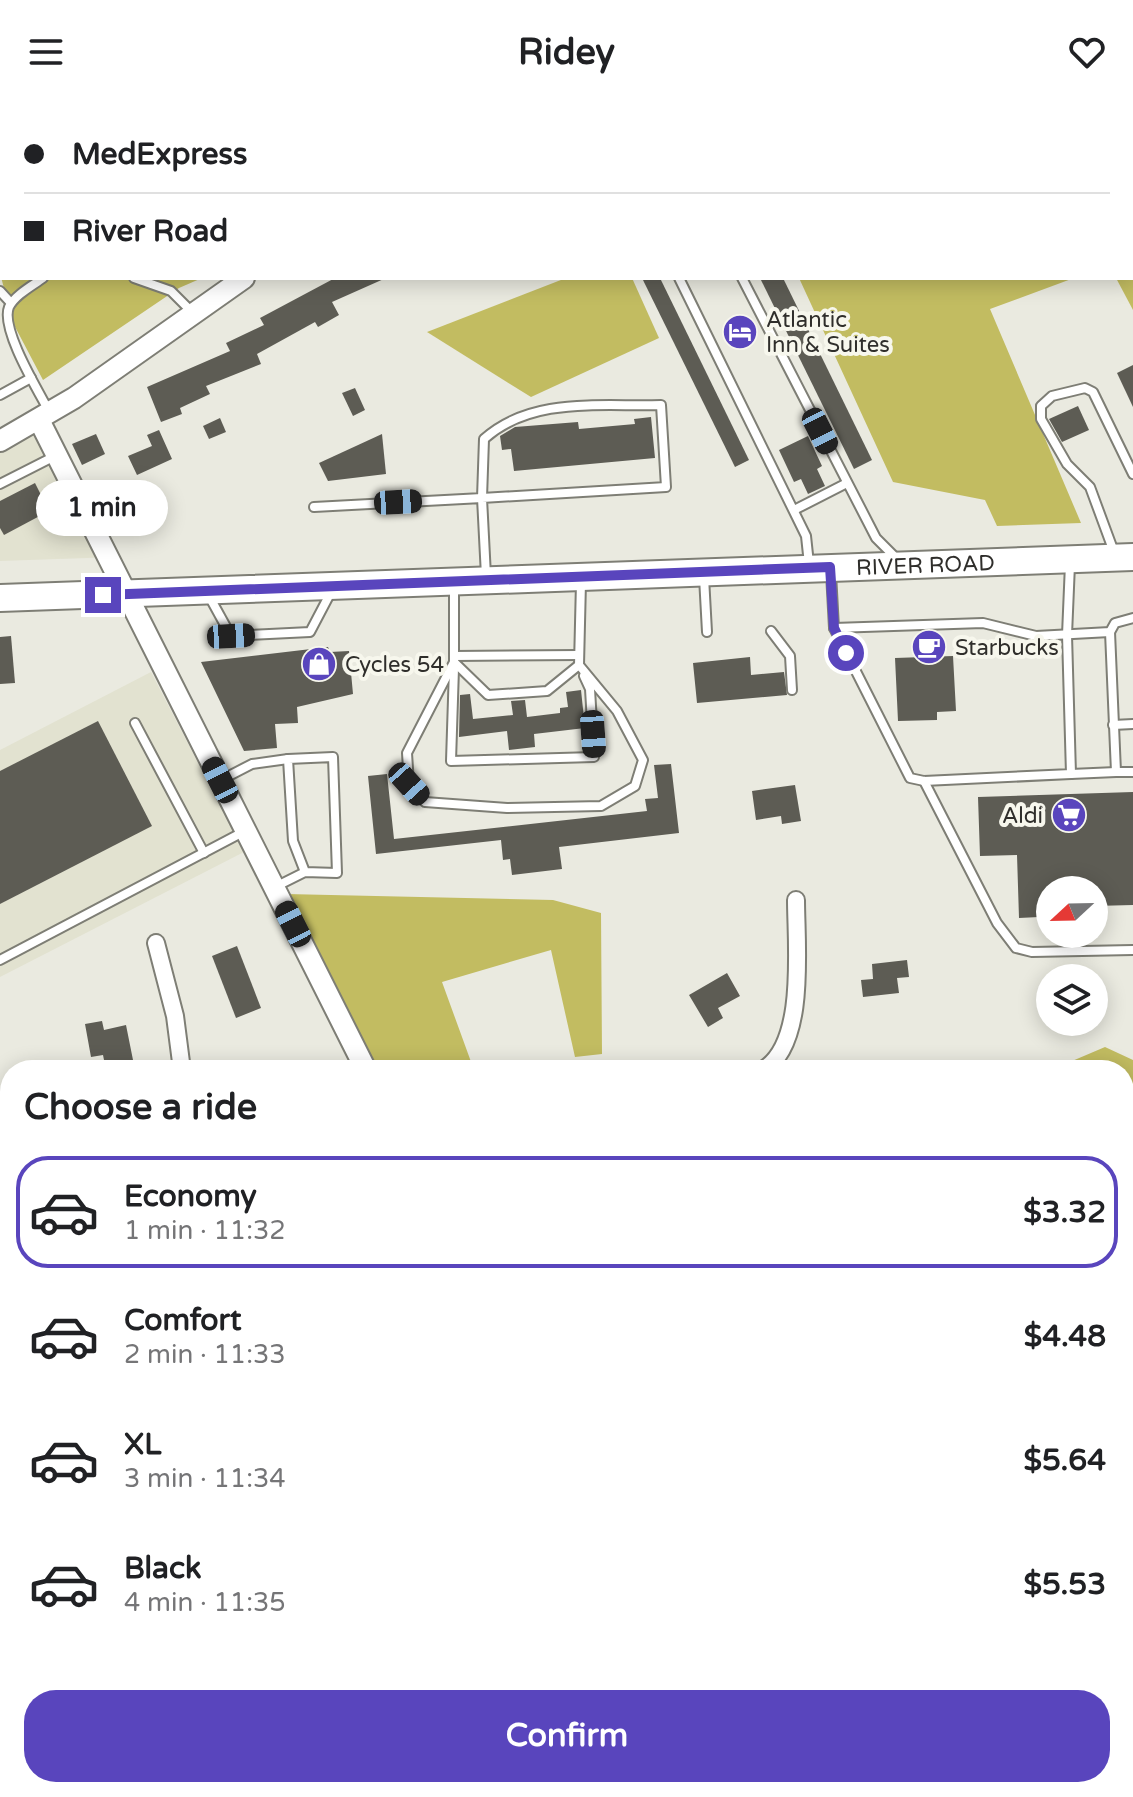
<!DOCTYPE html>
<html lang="en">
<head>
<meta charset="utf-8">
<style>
	body { margin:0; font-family:"Varela Round",sans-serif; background:#f6f6f6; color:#202124; height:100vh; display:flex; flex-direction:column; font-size:30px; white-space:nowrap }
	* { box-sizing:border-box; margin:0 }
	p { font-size:26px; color:#757577 }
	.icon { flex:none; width:44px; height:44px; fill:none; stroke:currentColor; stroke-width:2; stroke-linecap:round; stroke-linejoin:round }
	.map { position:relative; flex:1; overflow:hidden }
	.details { position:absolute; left:0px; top:956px; width:1134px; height:738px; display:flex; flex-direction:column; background:#fff; border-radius:32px 32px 0 0; box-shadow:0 4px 20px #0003 }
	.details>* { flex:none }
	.banner { position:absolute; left:0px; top:0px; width:1134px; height:176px; box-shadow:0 4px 20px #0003; display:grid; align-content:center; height:176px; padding:0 24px; background:#fff }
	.needle { width:52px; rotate:248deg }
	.buttons { position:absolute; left:1036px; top:772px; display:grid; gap:16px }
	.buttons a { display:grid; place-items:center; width:72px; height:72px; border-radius:50%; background:#fff; box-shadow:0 4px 20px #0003; font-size:40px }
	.end { position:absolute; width:36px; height:36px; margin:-18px; border:10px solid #5945bd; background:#fff; box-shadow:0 0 0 4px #fff }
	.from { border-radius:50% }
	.bubble { position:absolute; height:56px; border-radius:28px; background:#fff; box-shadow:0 4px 20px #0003; font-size:26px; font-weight:700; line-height:56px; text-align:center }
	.car { position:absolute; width:24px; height:48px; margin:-24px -12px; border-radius:10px; box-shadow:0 0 6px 2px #0007; background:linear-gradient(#222 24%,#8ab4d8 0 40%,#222 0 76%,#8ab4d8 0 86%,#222 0) }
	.banner b { display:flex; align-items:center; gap:28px; height:76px; font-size:30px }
	.banner b+b { border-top:2px solid #e0e0e0 }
	.banner i { width:20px; height:20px; background:#202124 }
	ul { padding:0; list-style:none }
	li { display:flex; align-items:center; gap:24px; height:112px; margin:0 16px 12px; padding:0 8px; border:4px solid transparent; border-radius:32px }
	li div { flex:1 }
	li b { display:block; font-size:30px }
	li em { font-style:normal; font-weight:700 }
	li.active { border-color:#5945bd }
	li>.icon { width:72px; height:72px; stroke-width:1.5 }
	h2 { padding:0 24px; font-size:36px; line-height:96px }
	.primary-button { display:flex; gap:16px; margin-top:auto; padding:16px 24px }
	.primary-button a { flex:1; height:92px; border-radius:32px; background:#5945bd; color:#fff; font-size:32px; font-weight:700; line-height:92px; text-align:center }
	header { display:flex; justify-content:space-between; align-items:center; height:104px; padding:0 24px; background:#fff; font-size:36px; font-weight:700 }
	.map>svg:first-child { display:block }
	.built { fill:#e2e2d0 }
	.green { fill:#c2bc61 }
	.building { fill:#5d5c54 }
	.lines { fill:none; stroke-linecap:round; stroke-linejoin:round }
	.service-casing { stroke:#7e7e75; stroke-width:12 }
	.minor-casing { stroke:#7e7e75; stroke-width:20 }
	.tertiary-casing { stroke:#7e7e75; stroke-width:24 }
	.trunk-casing { stroke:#7e7e75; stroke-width:30 }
	.path { stroke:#979790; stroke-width:3; stroke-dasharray:4 6; stroke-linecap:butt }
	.service { stroke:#fff; stroke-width:8 }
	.minor { stroke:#fff; stroke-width:16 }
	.tertiary { stroke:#fff; stroke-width:20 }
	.trunk { stroke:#fff; stroke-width:26 }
	.route { stroke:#5945bd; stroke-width:10 }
	.labels { text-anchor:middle; stroke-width:8; stroke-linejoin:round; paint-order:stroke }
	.poi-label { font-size:22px; fill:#2f2e2b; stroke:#f7f7ed; text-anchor:start }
	.street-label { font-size:22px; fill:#2f2e2b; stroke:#f7f7ed }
</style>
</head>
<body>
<header><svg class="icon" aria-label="menu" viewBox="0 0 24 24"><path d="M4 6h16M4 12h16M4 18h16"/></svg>Ridey<svg class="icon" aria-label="heart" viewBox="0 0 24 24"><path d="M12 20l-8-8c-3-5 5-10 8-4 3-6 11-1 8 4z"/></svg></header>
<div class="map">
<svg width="1133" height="1693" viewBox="0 0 1133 1693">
	<rect width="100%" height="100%" fill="#eaeae0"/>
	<g class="built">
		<polygon points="45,311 116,453 0,457 0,335"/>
		<polygon points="151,568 244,748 0,873 0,646"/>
	</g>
	<g class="green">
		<polygon points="11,0 172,0 173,2 8,2"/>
		<polygon points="678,0 1133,0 1133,206 1116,174 1132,174 1132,2 675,2"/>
		<polygon points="2,7 2,174 202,174 179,184 43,276 13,219 0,169"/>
		<polygon points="566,174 632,174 659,234 531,293 427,228"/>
		<polygon points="799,174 1074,174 990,205 1081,419 997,422 985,396 893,378"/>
		<polygon points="286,790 553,796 601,809 602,950 575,953 551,846 442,878 474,966 378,966"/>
		<polygon points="1105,943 1133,956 1133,1126 1124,1130 1124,966 1051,966"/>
		<polygon points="412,1684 687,1684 692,1693 395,1693"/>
	</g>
	<g class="building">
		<polygon points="335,174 386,174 332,198 339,211 318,223 315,218 257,250 261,260 206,282 210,290 180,304 182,310 161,318 147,283 230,247 226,239 264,221 260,214"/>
		<polygon points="642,174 660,174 749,356 735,363"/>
		<polygon points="760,174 783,174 872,356 854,365"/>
		<polygon points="1133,261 1133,303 1117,269"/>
		<polygon points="355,284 365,306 353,312 342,289"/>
		<polygon points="1078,302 1089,326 1062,338 1049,315"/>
		<polygon points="651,313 655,354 514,367 511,345 502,346 500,332 515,323 578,318 579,325 635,320 634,315"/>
		<polygon points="220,314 226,328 209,335 203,322"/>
		<polygon points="159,326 172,355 137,371 128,352 152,342 147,331"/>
		<polygon points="96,330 105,350 82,361 72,340"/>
		<polygon points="382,330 386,370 328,377 319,359"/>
		<polygon points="808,332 822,362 817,365 825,382 808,390 801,375 794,378 779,346"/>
		<polygon points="147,377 156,398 142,404 133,383"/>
		<polygon points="35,379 49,407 4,431 0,424 0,397"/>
		<polygon points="11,532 15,579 0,580 0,533"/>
		<polygon points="328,543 330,548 349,547 353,590 297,603 298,619 275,620 277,644 244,647 201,558"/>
		<polygon points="953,552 956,607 937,608 937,616 898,617 895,554"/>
		<polygon points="750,553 751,571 784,568 787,591 697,599 693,559"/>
		<polygon points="581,586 585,624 534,630 535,643 509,646 507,627 459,633 460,591 470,590 473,615 513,611 511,597 525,596 527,613 560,609 560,604 568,603 566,588"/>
		<polygon points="98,617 152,722 0,800 0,667"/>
		<polygon points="671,660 679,729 559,743 562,765 512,771 510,755 503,756 501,736 376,750 368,672 387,670 394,735 647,707 645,695 658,694 654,661"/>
		<polygon points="795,681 801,717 782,720 781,712 756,716 752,687"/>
		<polygon points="1133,688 1133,801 1094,802 1094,786 1050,786 1050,804 1039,804 1039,813 1019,814 1017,751 980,752 978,693"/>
		<polygon points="237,842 261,904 236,914 212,852"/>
		<polygon points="907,856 909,873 897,874 899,889 863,893 861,876 873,875 872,860"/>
		<polygon points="727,869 740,892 718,904 723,914 708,923 689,891"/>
		<polygon points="102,917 104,926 126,921 135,966 106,966 103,951 91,953 85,920"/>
	</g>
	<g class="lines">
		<g class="service-casing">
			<g id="service">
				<path d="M43,174C32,182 15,191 9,203C0,225 39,288 50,309"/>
				<polyline points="134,174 171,187 193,209"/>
				<polyline points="679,174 806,432 809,460"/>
				<polyline points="742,174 876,434 898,456"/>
				<polyline points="0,187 11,199"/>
				<polyline points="0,291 31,274"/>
				<polyline points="0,380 55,352"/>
				<path d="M314,403L482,394L484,335C532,292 601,303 661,301L666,383L482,394L486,472"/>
				<polyline points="794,406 847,379"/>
				<polyline points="1114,448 1090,383 1067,360 1041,315 1041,302 1052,292 1085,284 1093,288 1133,370"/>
				<polyline points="831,469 834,524 910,674 924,677 1071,670 1067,531 1070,460"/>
				<polyline points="704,473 707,528"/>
				<polyline points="454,482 454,558 488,591 547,587 579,561 581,478"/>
				<polyline points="209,492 231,532 310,528 331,488"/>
				<polyline points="834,524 983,519 1036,532 1110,528 1115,519 1133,514"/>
				<polyline points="771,527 790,552 792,586"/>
				<polyline points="1110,528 1116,668 1133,668"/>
				<polyline points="454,552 579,551"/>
				<polyline points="454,558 407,649 409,680 425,698 507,704 601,702 635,682 643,656 617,607 579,561"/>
				<polyline points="454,564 451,657 594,653 590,585 584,572"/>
				<polyline points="135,619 204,749"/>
				<polyline points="1113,621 1133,620"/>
				<polyline points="1071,670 1116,668"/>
				<polyline points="221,676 252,660 288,655"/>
				<polyline points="924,677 997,819 1016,844 1032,848 1133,846"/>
				<polyline points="275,783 305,768 293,737 288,655 333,653 337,769 305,768"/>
				<polyline points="0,856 245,727"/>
			</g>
		</g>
		<g class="minor-casing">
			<g id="minor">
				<polyline points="156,839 175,912 182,966"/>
				<path d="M763,966C807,940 796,841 796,796"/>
				<polyline points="0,1031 10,1028"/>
				<polyline points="1124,1297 1133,1294"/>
				<polyline points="0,1599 10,1595"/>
			</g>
		</g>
		<g class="tertiary-casing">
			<g id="tertiary">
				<polyline points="193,0 194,2"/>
				<polyline points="479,2 482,0"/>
				<polyline points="39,316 366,966"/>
				<polyline points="0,337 74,294 244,174"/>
				<polyline points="728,1684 733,1693"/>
			</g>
		</g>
		<g class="trunk-casing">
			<g id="trunk">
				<path id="s1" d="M0,494L1133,453"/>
			</g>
		</g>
		<g class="path">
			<polyline points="90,0 91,2"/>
			<polyline points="134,0 135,2"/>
			<polyline points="66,2 69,0"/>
		</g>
		<use href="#service" class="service"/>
		<use href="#minor" class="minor"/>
		<use href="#tertiary" class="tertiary"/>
		<use href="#trunk" class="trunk"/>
	</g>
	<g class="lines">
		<polyline class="route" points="103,491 830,463 834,524 846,549"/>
	</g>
	<defs>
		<g id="hotel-disc" transform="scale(1.8)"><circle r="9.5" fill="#5945bd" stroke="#f7f7ed"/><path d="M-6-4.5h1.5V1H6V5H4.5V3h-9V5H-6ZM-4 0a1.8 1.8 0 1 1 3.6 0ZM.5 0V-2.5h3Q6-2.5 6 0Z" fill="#fff"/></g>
		<g id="cafe-disc" transform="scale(1.8)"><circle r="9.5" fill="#5945bd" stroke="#f7f7ed"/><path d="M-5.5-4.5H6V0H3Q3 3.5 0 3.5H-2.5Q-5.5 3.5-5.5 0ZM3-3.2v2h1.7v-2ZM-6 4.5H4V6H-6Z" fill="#fff"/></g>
		<g id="shop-disc" transform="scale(1.8)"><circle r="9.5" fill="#5945bd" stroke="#f7f7ed"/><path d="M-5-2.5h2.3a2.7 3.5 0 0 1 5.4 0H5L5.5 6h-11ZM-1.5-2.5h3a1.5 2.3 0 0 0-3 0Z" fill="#fff"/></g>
		<g id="supermarket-disc" transform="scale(1.8)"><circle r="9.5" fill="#5945bd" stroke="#f7f7ed"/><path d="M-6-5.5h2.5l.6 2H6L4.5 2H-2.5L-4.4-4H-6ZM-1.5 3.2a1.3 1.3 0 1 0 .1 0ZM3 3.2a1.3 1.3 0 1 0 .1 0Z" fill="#fff"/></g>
	</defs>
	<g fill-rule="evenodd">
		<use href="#hotel-disc" x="740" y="228"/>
		<use href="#cafe-disc" x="929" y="543"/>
		<use href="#shop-disc" x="319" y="560"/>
		<use href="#supermarket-disc" x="1069" y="711"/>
	</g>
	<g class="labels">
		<g class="poi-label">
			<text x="766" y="223">Atlantic<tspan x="766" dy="25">Inn &amp; Suites</tspan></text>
			<text x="955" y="551">Starbucks</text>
			<text x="345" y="568">Cycles 54</text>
			<text x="1043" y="719" text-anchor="end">Aldi</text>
		</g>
		<g class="street-label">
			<text dy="8" stroke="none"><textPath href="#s1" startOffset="926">RIVER ROAD</textPath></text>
		</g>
	</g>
</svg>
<div class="buttons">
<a><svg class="needle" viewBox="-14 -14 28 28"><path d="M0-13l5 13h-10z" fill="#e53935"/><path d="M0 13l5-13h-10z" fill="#757577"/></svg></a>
<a><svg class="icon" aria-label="layers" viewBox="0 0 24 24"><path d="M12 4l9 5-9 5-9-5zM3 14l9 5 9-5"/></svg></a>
</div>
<i class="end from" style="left:846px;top:549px"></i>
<i class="end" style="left:103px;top:491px"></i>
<div class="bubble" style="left:36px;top:376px;width:132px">1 min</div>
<i class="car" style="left:820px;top:327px;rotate:153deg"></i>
<i class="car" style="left:398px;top:398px;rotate:87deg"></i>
<i class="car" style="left:231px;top:532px;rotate:87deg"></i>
<i class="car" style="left:593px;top:630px;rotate:176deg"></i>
<i class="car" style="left:220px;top:676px;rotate:333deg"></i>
<i class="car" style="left:409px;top:680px;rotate:138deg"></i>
<i class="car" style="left:293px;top:820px;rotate:333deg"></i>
<div class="banner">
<b><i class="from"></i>MedExpress</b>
<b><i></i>River Road</b>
</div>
<section class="details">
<h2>Choose a ride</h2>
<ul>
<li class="active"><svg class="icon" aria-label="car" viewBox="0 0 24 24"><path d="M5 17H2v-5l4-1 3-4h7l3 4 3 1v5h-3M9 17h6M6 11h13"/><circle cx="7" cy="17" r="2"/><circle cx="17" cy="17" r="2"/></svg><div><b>Economy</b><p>1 min · 11:32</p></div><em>$3.32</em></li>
<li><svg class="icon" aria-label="car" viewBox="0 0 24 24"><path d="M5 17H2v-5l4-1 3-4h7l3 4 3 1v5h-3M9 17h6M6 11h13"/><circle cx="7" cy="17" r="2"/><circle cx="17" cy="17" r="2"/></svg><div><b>Comfort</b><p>2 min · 11:33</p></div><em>$4.48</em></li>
<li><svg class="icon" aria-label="car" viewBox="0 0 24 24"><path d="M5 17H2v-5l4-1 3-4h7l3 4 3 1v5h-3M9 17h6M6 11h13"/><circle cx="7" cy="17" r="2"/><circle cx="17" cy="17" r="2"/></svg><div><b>XL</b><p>3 min · 11:34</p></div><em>$5.64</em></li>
<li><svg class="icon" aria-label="car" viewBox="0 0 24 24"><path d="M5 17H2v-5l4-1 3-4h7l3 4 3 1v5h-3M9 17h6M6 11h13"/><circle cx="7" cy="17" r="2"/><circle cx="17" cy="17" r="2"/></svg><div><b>Black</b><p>4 min · 11:35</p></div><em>$5.53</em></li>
</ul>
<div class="primary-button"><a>Confirm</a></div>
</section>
</div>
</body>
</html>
